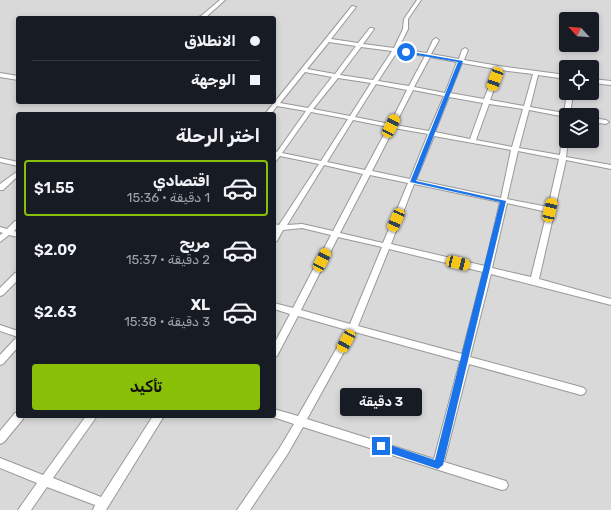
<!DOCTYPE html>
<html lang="ar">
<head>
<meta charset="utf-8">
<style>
	body { margin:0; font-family:Rubik,"Noto Naskh Arabic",sans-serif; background:#20242c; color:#f1f3f6; direction:rtl; height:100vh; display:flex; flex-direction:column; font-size:15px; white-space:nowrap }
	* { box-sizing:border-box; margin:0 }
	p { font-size:13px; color:#9ea1a6 }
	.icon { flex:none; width:22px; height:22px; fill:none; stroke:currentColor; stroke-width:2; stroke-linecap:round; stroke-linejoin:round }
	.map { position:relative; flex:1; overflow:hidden; direction:ltr }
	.details { position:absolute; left:16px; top:112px; width:260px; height:306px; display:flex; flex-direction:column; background:#171b24; border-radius:4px; box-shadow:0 2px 6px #0003; direction:rtl }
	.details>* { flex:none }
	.guide { position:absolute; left:16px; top:16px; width:260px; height:88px; border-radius:4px; box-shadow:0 2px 6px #0003; direction:rtl; display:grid; align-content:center; height:88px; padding:0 16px; background:#171b24 }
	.needle { width:26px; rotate:296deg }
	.buttons { position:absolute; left:559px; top:12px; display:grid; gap:8px }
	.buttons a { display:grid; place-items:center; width:40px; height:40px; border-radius:4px; background:#171b24; box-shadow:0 2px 6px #0003; font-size:20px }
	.end { position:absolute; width:18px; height:18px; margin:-9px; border:5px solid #1a73e8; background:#fff; box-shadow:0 0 0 2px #fff }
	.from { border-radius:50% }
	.bubble { position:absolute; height:28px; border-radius:4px; background:#171b24; box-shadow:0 2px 6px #0003; font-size:13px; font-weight:600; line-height:28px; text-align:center; direction:rtl }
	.car { position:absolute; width:12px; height:24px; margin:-12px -6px; border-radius:5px; box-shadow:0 0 3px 1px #0007; background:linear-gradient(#f5c518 24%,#345 0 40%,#f5c518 0 76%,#345 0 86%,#f5c518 0) }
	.guide b { display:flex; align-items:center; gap:14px; height:38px; font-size:15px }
	.guide b+b { border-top:1px solid #363941 }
	.guide i { width:10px; height:10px; background:#f1f3f6 }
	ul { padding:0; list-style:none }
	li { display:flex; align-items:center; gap:12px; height:56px; margin:0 8px 6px; padding:0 8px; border:2px solid transparent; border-radius:4px }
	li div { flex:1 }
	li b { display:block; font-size:15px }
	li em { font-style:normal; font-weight:600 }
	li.current { border-color:#89bf06 }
	li>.icon { width:36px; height:36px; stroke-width:1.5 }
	h2 { padding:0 16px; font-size:18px; line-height:48px }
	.primary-button { display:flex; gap:8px; margin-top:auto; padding:8px 16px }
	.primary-button a { flex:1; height:46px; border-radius:4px; background:#89bf06; color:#111; font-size:16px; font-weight:600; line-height:46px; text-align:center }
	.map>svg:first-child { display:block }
	.residential { fill:#d8d9d8; fill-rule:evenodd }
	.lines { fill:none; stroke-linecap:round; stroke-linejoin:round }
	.minor-casing { stroke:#989898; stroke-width:2 }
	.minor { fill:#fff; fill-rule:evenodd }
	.route { fill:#1a73e8 }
</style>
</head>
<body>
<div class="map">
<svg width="611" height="510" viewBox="0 0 611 510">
	<rect width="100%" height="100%" fill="#e1ece0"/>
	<path class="residential" d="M0,0H611V510H0ZM18,18H274V102H18ZM566,19H592V45H566ZM566,67H592V93H566ZM18,114H274V416H18ZM566,115H592V141H566Z"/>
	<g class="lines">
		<g class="minor-casing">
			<g id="minor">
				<polygon points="220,0 225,0 205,18 197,18 201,16"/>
				<path d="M417,0H421L408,19V29L398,49L427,53L433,40L436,38L439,40L431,54L459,59L462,50L465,48L468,50L464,60L499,66L566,75V79L538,75L530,107L564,113L567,93H573L570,115H566V117L529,110L519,148L560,155L563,127L566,125V141H568L566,157L611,165V169L566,160L539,279L611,299V305L491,274L470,357L581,387L584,388L586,391L584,394L581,395L469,364L444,462L506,481L508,485L506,489L502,490L303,427L287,455L250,510H237L279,449L294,424L270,416H274V409L298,416L347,330L298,316L277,356L274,357V344L290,314L274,309V303L293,308L331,235L302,228L283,230L277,241L274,242V233L276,229L274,228V224L279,225L319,164L280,156L276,161L274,162V151L277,152L306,111L277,106L271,114H265L352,6L356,7L331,39L358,43L370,28H372L374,29L363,44L394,48L403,29L404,19ZM329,42L356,46L335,74L307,69ZM361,47L392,51L373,80L340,75ZM397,52L425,56L409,86L378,81ZM430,57L457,62L445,93L414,87ZM462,63L496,69L484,99L450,93ZM501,70L533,74L524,106L490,100ZM305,72L332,77L308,108L280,103ZM338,78L371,83L350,116L313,109ZM376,84L407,90L390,124L355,117ZM413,90L444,96L429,131L395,125ZM449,97L483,103L470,139L435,132ZM489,104L523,109L512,147L476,140ZM311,112L348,119L321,161L282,153ZM353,120L388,127L365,170L327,162ZM394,128L428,134L410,179L372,171ZM434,136L511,150L501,198L416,180ZM518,151L559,159L548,207L507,199ZM324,165L363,174L333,231L302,224L287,225ZM370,175L408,183L383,243L340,233ZM414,184L500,202L485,266L391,244ZM507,203L547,212L531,277L492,268ZM338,237L382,247L350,324L301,310ZM389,249L483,272L462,354L358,326ZM355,332L460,361L434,459L307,419Z"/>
				<polygon points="0,73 18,76 18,80 0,77"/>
				<polygon points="592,79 611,81 611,85 592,83"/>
				<polygon points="592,118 606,120 609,122 606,124 592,122"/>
				<polygon points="0,158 18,162 18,166 0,162"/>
				<polygon points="18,171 18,176 3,190 0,190 0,184"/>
				<polygon points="15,221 18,221 18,227 14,231 18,232 18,237 9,235 0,242 0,235 3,233 0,232 0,227 7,229"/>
				<polygon points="18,272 18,280 3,295 0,296 0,288 15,273"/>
				<polygon points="0,325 18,331 18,337 0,331"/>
				<polygon points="18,337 18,347 3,364 0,365 0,355 15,339"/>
				<polygon points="18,412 18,416 24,416 23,419 4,442 0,444 0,431 15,413"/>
				<polygon points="86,416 97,416 53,478 101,497 153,416 164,416 106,510 93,510 95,505 47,487 31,510 18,510 37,483 0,468 0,458 43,475"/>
			</g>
		</g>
		<use href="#minor" class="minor"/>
	</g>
	<polygon class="route" points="406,51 463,61 416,181 506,201 443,465 438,469 378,449 377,446 381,442 435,460 500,202 410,182 458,62 405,53"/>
</svg>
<div class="buttons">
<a><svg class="needle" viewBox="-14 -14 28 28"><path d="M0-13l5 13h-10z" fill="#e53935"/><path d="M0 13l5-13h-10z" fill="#9ea1a6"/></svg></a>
<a><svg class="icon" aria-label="locate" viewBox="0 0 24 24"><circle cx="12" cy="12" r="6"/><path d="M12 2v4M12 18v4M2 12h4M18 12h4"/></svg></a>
<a><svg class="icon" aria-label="layers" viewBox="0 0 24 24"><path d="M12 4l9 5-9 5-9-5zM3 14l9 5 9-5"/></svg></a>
</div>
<i class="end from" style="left:406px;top:52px"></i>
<i class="end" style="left:381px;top:446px"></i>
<div class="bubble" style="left:340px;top:388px;width:82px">3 دقيقة</div>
<i class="car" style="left:495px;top:79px;rotate:200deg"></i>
<i class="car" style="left:391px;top:126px;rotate:27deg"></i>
<i class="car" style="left:550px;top:210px;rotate:13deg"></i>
<i class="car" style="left:396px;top:220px;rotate:204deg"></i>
<i class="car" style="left:322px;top:260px;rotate:27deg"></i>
<i class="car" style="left:458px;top:263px;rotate:103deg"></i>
<i class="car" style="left:346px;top:341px;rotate:209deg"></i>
<div class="guide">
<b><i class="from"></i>الانطلاق</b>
<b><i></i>الوجهة</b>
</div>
<section class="details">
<h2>اختر الرحلة</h2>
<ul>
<li class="current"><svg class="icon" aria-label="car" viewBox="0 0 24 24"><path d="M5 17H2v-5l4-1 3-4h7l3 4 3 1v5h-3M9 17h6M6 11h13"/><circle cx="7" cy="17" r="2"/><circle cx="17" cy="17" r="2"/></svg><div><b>اقتصادي</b><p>1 دقيقة · 15:36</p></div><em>$1.55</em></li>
<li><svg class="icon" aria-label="car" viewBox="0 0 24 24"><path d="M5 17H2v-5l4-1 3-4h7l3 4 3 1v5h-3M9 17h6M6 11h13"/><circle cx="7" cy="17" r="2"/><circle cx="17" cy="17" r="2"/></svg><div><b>مريح</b><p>2 دقيقة · 15:37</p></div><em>$2.09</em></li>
<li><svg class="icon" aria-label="car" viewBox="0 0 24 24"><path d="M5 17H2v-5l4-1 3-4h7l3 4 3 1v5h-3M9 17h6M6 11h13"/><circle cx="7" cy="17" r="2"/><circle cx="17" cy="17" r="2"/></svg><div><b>XL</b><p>3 دقيقة · 15:38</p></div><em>$2.63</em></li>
</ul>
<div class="primary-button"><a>تأكيد</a></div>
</section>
</div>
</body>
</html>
